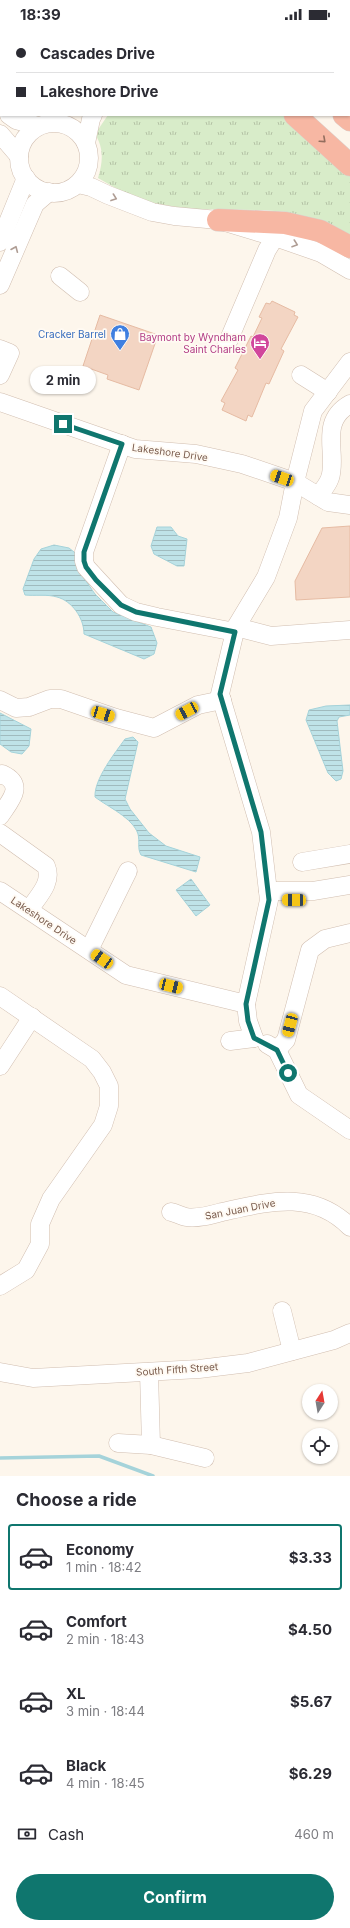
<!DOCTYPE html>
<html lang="en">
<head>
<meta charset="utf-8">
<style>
	body { margin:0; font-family:Inter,sans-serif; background:#f2f2f3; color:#2b2b33; height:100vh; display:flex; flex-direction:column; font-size:15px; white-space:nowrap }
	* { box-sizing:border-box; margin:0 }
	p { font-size:13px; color:#7c7c81 }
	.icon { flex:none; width:22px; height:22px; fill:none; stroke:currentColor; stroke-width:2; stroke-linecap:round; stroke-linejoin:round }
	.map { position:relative; height:1448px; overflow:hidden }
	.side { display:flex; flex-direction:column; background:#fff; flex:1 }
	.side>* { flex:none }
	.hud { position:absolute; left:0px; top:0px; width:350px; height:88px; box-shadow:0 1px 3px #0004; display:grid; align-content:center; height:88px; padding:0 16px; background:#fff }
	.needle { width:26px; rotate:11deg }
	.tools { position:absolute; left:302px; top:1356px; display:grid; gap:8px }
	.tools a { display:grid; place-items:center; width:36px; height:36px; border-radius:50%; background:#fff; box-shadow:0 1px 3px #0004; font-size:20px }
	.end { position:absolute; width:18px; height:18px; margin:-9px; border:5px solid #0f766e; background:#fff; box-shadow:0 0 0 2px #fff }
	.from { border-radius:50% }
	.bubble { position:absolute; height:28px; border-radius:14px; background:#fff; box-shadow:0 1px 3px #0004; font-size:13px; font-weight:700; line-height:28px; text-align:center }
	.car { position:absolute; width:12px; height:24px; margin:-12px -6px; border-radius:5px; box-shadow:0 0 3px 1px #0007; background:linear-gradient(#f5c518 24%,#345 0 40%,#f5c518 0 76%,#345 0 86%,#f5c518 0) }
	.hud b { display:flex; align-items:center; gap:14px; height:38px; font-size:15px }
	.hud b+b { border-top:1px solid #e1e1e2 }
	.hud i { width:10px; height:10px; background:#2b2b33 }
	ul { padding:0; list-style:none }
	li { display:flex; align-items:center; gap:12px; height:66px; margin:0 8px 6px; padding:0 8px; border:2px solid transparent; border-radius:4px }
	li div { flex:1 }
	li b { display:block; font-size:15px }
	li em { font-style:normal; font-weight:700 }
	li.current { border-color:#0f766e }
	li>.icon { width:36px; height:36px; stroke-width:1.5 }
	h2 { padding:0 16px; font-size:18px; line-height:48px }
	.pay { display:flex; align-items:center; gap:10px; height:44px; padding:0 16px; font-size:15px }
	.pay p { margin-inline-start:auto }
	.button { display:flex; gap:8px; margin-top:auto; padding:8px 16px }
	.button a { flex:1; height:46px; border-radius:24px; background:#0f766e; color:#fff; font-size:16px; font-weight:700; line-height:46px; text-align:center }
	.status { display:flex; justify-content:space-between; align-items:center; height:28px; padding:0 20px; background:#fff; direction:ltr }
	.status svg { height:11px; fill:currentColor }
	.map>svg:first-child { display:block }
	.grass { fill:url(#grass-tufts) }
	.water { fill:url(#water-rules); stroke:#a5d3da }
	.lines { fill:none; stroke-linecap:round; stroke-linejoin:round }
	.stream { stroke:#a5d3da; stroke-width:3.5 }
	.building { fill:#f3d5c3; stroke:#e6bba3 }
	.minor-casing { stroke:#d1beb0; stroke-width:19 }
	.highway-casing { stroke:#dad1cd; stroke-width:23 }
	.minor { stroke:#fff; stroke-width:18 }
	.highway { stroke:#f7b7a3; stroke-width:22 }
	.oneway { stroke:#936e5e }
	.oneway2 { stroke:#af9d94 }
	.route { stroke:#0f766e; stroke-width:5 }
	.labels { text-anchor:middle; stroke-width:3.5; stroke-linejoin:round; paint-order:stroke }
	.shop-label { font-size:10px; fill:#366cbe; stroke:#fffaf3; text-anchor:end }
	.hotel-label { font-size:10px; fill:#b23c85; stroke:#fffaf3; text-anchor:end }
	.street-label { font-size:10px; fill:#7a5c4d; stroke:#fffaf3 }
</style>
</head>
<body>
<div class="status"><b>18:39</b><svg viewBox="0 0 49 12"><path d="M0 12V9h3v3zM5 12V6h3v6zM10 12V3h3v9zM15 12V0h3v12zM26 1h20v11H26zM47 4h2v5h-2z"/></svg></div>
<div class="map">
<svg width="350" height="1448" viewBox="0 0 350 1448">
	<defs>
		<pattern id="grass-tufts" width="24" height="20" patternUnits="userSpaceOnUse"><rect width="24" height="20" fill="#d8ecc9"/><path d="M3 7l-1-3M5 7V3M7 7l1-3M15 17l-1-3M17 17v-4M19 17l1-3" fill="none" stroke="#b4c2a5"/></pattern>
		<pattern id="water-rules" width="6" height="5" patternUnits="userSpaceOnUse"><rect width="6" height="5" fill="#bfe3e8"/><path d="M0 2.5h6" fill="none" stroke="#a0bbbe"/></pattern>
	</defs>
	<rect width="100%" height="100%" fill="#fdf6ec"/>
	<path class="grass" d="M108,87H288L350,145V210L287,184L263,182L190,181L145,174L126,166L98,150C103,134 104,120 95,106Z"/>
	<g class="water">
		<polygon points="157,499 171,499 178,508 187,511 184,538 177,538 154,526 151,518"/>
		<path d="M54,517L69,520L79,528V543L95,566L113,584L151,599L157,615L154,626L144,631L84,606C84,590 72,573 57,569C47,566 35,568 25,567L23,561L34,531L41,521Z"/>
		<polygon points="350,677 350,687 339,689 337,693 343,743 341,751 336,753 328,745 306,692 309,682 326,678"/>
		<polygon points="0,685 31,701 29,718 22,726 11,724 0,716"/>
		<path d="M133,709L138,714L125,771L130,781L149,805L166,818L200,829L196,844L141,827C137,820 140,814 138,806C133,790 108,779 95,769C94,751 115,725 125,711Z"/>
		<polygon points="191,851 210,877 196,888 176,862"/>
	</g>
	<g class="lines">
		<polyline class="stream" points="0,1430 99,1428 153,1448"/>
	</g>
	<g class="building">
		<polygon points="272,273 295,284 294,287 298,289 281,321 284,323 269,356 266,355 252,389 248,387 246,393 222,382 225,375 221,373 238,342 235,340 251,308 253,309 262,290 259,289 266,275 270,276"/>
		<polygon points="100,287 158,307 139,362 107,351 108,347 83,338"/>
		<polygon points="350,498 350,569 296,572 295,553 322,500"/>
	</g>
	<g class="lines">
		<g class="minor-casing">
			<g id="minor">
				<polyline points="145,1 146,0"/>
				<polyline points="9,87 16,92 38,98"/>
				<circle cx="54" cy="130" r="35"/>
				<polyline points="0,106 19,128"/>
				<polyline points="86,115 91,91 93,87"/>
				<polyline points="78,156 91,159 108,167 152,184 174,188 218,192 275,209 321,225 350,242"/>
				<polyline points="0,214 26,150"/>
				<polyline points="60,248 80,264"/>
				<polyline points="0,257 35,176 49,164"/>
				<polyline points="227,316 267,222 275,209"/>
				<polyline points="0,321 10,325 0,347"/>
				<polyline points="301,347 328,364"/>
				<polyline points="0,374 135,421 196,426 242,436 295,454 328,474 350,477"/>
				<polyline points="122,416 84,524 84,533 86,539 121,577 136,584 157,589 235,604"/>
				<path d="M318,468C323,462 327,458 330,450C338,426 318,394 350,376"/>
				<polyline points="236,599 271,608 350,602"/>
				<polyline points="0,672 16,680 29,679 50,671 61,671 116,690 154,700 198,677 222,672"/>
				<path d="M0,747L2,746C26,757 10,773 0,788"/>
				<path d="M0,805L46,838C53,855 38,868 29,882"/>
				<polyline points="302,834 350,826"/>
				<polyline points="0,863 126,947 246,976"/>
				<polyline points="268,863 313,863 350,857"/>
				<polyline points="89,922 128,843"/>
				<polyline points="0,968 92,1031 102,1044 109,1058 109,1078 103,1097 51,1171 40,1196 40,1216 26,1242 0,1258"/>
				<polyline points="254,1010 248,993 246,976 269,872 261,804 220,666 236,599 266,549 288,490 295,454 313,383 350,334"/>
				<polyline points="230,1013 254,1010"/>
				<polyline points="267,1016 277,1022 299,1067 350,1102"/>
				<polyline points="277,1022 286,1012 310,922 325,911 350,905"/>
				<polyline points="0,1038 32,989"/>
				<path d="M171,1184C176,1185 181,1188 186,1189C197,1191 211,1187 222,1184C268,1174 312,1161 350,1199"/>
				<polyline points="282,1283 292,1323"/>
				<polyline points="0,1344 33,1350 199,1341 248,1335 334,1312 350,1305"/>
				<polyline points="149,1344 151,1417"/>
				<polyline points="118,1415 151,1417 205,1430"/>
			</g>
		</g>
		<g class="highway-casing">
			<g id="highway">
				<polyline points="109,0 110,1"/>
				<polyline points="232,0 233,1"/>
				<polyline points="281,0 283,1"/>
				<polyline points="349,50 350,51"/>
				<polyline points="295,87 350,137"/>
				<polyline points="344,87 350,92"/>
				<polyline points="218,192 285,195 320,203 350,219"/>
			</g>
		</g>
		<use href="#minor" class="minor"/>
		<use href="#highway" class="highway"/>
	</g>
	<defs><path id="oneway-chevron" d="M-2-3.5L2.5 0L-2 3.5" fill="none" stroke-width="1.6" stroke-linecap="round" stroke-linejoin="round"/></defs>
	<use class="oneway" href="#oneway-chevron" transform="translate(323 112) rotate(42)"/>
	<g class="oneway2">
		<use href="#oneway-chevron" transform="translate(114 170) rotate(20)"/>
		<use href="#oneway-chevron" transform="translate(295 216) rotate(19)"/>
		<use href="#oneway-chevron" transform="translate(15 221) rotate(-67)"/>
	</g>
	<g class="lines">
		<polyline class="route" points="63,396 122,416 84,524 84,533 86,539 96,552 121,577 136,584 235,604 220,666 261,804 269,872 246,976 248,993 254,1010 277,1022 288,1045"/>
	</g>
	<defs>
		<g id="shop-pin" transform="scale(1)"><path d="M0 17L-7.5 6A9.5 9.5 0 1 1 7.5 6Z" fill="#3f7fe0" stroke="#fffaf3"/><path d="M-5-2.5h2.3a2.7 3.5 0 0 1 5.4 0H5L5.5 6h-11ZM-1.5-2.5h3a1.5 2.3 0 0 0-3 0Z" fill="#fff"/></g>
		<g id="hotel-pin" transform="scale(1)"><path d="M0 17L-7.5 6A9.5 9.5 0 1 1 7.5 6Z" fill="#d1479c" stroke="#fffaf3"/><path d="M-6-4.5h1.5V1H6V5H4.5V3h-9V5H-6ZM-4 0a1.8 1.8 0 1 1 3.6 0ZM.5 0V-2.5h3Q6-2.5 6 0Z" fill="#fff"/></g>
	</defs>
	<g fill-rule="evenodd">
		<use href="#shop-pin" x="120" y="306"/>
		<use href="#hotel-pin" x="260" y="315"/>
	</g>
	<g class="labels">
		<g class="shop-label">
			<text x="106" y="310">Cracker Barrel</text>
		</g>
		<g class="hotel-label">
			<text x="246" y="313">Baymont by Wyndham<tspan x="246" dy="12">Saint Charles</tspan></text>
		</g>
		<g class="street-label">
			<text transform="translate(170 424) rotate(8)" y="4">Lakeshore Drive</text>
			<text transform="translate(44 892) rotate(34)" y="4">Lakeshore Drive</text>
			<text transform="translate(240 1181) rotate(-11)" y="4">San Juan Drive</text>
			<text transform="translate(177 1341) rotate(-4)" y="4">South Fifth Street</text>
		</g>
	</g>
</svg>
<div class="tools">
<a><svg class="needle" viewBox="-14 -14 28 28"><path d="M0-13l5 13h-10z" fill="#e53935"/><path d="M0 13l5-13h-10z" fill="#7c7c81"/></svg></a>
<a><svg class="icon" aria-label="locate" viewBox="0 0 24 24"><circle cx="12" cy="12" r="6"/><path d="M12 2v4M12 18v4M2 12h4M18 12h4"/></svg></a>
</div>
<i class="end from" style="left:288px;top:1045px"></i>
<i class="end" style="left:63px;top:396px"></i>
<div class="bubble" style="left:30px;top:338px;width:66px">2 min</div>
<i class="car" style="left:282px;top:450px;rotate:289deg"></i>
<i class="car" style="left:187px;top:683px;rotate:242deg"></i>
<i class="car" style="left:103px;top:686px;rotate:107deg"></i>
<i class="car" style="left:294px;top:872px;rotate:271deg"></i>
<i class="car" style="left:102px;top:931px;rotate:304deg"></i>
<i class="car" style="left:171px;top:958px;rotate:104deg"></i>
<i class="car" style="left:290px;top:997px;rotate:195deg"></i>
<div class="hud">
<b><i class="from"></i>Cascades Drive</b>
<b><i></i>Lakeshore Drive</b>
</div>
</div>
<section class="side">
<h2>Choose a ride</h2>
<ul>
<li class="current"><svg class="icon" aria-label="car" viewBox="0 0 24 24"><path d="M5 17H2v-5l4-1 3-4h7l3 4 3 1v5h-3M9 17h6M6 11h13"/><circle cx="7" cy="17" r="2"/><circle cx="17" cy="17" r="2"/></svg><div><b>Economy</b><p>1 min · 18:42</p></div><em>$3.33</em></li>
<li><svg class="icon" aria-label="car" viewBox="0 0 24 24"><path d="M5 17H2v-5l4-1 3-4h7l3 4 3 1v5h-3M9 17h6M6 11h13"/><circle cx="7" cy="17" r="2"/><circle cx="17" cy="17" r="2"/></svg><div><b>Comfort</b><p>2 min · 18:43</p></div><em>$4.50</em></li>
<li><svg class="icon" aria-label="car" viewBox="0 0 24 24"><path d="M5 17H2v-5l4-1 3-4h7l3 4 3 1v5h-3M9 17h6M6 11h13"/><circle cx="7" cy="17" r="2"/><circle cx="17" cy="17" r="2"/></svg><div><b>XL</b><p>3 min · 18:44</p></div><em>$5.67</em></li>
<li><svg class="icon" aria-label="car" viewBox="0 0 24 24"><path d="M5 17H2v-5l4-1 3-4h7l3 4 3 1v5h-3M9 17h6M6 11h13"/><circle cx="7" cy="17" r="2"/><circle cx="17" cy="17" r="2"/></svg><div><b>Black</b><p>4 min · 18:45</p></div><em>$6.29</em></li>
</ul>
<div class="pay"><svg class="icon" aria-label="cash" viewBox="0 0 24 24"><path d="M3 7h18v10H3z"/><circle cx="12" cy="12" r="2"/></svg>Cash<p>460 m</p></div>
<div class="button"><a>Confirm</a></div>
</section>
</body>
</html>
